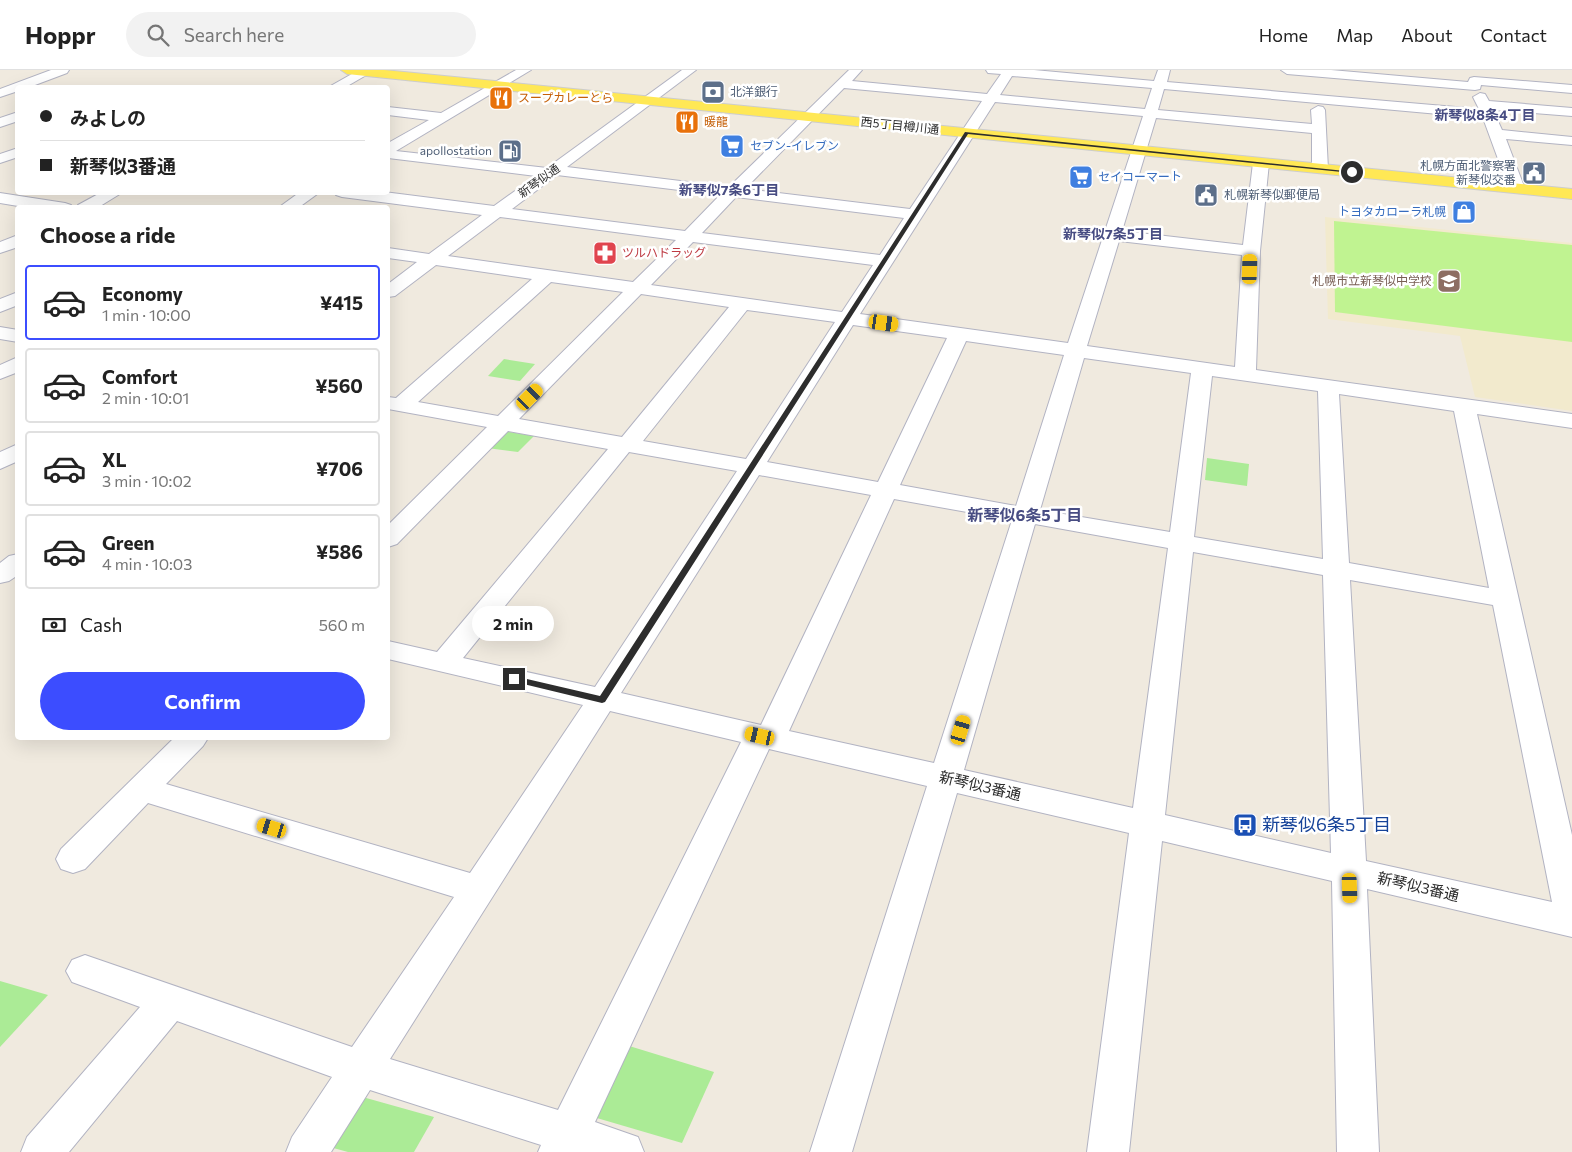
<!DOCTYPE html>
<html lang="en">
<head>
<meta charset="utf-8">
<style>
	body { margin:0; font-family:Commissioner,"Noto Sans JP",sans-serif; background:#f2f2f2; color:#222; height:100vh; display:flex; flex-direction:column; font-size:19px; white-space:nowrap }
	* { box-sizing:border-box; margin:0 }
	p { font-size:16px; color:#767676 }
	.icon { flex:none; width:28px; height:28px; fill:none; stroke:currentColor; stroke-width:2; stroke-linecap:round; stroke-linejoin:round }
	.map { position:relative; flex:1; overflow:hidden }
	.details { position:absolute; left:15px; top:135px; width:375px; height:535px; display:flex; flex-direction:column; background:#fff; border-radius:5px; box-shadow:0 5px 20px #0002 }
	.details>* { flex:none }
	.hud { position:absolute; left:15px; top:15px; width:375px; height:110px; border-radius:5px; box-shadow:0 5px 20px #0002; display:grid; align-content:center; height:110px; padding:0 25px; background:#fff }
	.end { position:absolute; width:22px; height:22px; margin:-11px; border:6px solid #2d2d2d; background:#fff; box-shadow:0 0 0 2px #fff }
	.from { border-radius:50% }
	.bubble { position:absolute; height:35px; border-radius:18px; background:#fff; box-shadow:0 5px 20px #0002; font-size:16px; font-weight:700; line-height:35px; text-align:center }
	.car { position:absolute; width:15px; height:30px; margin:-15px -8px; border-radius:6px; box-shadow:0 0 4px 1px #0007; background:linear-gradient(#f5c518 24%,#345 0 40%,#f5c518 0 76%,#345 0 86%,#f5c518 0) }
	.hud b { display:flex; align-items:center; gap:18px; height:48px; font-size:19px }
	.hud b+b { border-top:1px solid #e0e0e0 }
	.hud i { width:12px; height:12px; background:#222 }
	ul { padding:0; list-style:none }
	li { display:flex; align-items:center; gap:15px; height:75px; margin:0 10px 8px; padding:0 15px; border:2px solid #e0e0e0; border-radius:5px }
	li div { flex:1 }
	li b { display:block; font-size:19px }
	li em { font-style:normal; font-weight:700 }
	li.selected { border-color:#3c4dff }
	li>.icon { width:45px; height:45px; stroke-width:1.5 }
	h2 { padding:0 25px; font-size:22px; line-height:60px }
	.pay { display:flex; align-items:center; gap:12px; height:55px; padding:0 25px; font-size:19px }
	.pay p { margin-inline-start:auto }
	.cta { display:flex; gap:10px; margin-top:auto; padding:10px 25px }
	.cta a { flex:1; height:58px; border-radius:30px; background:#3c4dff; color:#fff; font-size:20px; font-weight:700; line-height:58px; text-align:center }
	header { display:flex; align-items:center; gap:30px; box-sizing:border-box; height:70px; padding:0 25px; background:#fff; border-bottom:1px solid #e0e0e0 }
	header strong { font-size:24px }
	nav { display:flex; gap:28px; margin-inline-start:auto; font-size:18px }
	.search { width:350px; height:45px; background:#f2f2f2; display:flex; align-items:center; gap:12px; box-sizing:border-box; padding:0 18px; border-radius:28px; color:#767676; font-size:19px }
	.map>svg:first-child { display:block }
	.education { fill:#f2eacd }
	.green { fill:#abeb96 }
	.pitch { fill:#c0f391 }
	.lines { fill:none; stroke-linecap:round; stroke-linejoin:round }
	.minor-casing { stroke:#b2b3c2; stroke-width:2 }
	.major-casing { stroke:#cdcdcd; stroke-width:2 }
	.minor { fill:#fff; fill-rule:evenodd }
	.major { fill:#ffe855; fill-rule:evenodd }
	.route { fill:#2d2d2d }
	.labels { text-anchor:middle; stroke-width:5; stroke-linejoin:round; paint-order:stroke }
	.far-service-label { font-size:12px; fill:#4e5e75; stroke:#fff; text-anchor:start }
	.far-food-label { font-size:12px; fill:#c56008; stroke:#fff; text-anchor:start }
	.far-street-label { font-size:12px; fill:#2d2d2d; stroke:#fff }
	.far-shop-label { font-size:12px; fill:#366cbe; stroke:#fff; text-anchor:start }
	.far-health-label { font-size:12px; fill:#be3a42; stroke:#fff; text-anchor:start }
	.far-education-label { font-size:12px; fill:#785e54; stroke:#fff; text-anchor:end }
	.far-neighbourhood-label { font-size:14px; font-weight:bold; fill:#484d83; stroke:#fff }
	.street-label { font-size:15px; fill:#2d2d2d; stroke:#fff }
	.neighbourhood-label { font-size:16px; font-weight:bold; fill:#484d83; stroke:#fff }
	.near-transit-label { font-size:18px; fill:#164399; stroke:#fff; text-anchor:start }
</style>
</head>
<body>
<header>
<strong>Hoppr</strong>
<div class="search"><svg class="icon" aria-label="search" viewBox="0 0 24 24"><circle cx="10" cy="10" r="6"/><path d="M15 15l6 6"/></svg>Search here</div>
<nav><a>Home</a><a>Map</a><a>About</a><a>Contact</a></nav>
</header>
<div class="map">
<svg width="1572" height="1082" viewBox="0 0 1572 1082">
	<rect width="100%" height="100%" fill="#f0eadf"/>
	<polygon class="education" points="1325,147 1572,173 1572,341 1475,327 1460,266 1328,249"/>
	<g class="green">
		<polygon points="504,289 535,294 520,311 488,306"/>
		<polygon points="503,361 534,366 518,382 487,378"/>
		<polygon points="1207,388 1249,394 1247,416 1205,410"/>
		<polygon points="0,911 48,925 0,977"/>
		<polygon points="626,975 714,1002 682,1073 590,1046"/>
		<polygon points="359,1026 434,1047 414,1082 348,1082 326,1076"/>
	</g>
	<polygon class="pitch" points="1334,151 1572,175 1572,272 1335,242"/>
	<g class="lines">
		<g class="minor-casing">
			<g id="minor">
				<polygon points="51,0 69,0 67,3 27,18 18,18 18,21 0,27 0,19"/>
				<polygon points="359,0 375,0 344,18 327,18"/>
				<path d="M516,0H531L396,81L547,98L682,0H696L567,97L729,117L849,0H862L852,11L987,24L1001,4L988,3L986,0H1034L1154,11L1158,0H1170L1167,12L1479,39L1473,27L1480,23L1485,24L1489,31L1572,38V46L1493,40L1502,60L1572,67V75L1506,69L1525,119L1523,122H1511L1509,119L1483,48L1164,19L1158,40L1312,54L1311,40L1318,36L1323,37L1325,40L1328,99L1325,102H1315L1312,99V63L1156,48L1122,161L1243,175L1253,93L1256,90H1266L1269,93L1260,181L1256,300L1572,344V358L1477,344L1572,765V867L1367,819L1379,1082H1337L1332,811L1162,771L1129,1082H1087L1129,763L957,723L852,1082H810L927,716L769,679L595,1052L638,1067L644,1082H538L541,1075L370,1020L331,1082H286L292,1067L332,1007L177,951L69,1082H21L27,1067L140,937L72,912L66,901L72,890L85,885L352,977L454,827L148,733L85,799L73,803L61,799L56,789L61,779L174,668H208L203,676L166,714L470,803L583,635L388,589V571L437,582L608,379L508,361L397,474L388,477V455L487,357L388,339V327L396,328L532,209L436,195L395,226L388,227V214L417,192L388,188V178L429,184L482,145L342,127L336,125L334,122H384L494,136L536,106L388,88V73L429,50L388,45V37L441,43ZM1012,6L1152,18L1145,39L1000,25ZM844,18L982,31L910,139L745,119ZM995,32L1143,46L1068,273L860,244ZM557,105L720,125L685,161L512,139ZM736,127L904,148L880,185L702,163ZM500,147L676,170L633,212L448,186ZM1119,171L1242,185L1235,297L1087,276ZM693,172L873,195L842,242L651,215ZM551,212L623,222L498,346L418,332ZM641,224L729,237L622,367L519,349ZM747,240L835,252L746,389L643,371ZM853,255L947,268L878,412L767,392ZM966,271L1064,285L1016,436L900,415ZM1084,288L1191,303L1170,462L1040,440ZM1212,306L1318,321L1323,489L1194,467ZM1339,324L1454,341L1489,518L1349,493ZM629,382L737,401L595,617L463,588ZM759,405L871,425L761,655L621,623ZM894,429L1012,450L934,693L789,661ZM1035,454L1168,478L1133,738L964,700ZM1193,482L1323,505L1331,783L1165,745ZM1350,510L1493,535L1552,832L1366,791ZM610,641L741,672L558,1040L390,989Z"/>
				<polygon points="1281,0 1331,0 1468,12 1470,8 1474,7 1572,15 1572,23 1481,15 1480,19 1475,20 1287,4"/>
				<polygon points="18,42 18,51 0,57 0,48"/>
				<polygon points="18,78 18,87 0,93 0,84"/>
				<polygon points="102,122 123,122 97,138 76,138 78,135"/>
				<polygon points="300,122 320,122 298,138 278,138"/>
				<polygon points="0,123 65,133 71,135 73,138 30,138 0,133"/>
				<polygon points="18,165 18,177 0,183 0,172"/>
				<polygon points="18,222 18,235 0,242 0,229"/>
				<polygon points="0,257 18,260 18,272 0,269"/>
				<polygon points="18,287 18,302 0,309 0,295"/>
				<polygon points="18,374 18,391 0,399 0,382"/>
				<polygon points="18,484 18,505 9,511 0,513 0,493 9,486"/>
			</g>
		</g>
		<g class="major-casing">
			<polygon id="major" points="341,0 384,0 1572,119 1572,129 347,4"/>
		</g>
		<use href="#minor" class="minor"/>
		<use href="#major" class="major"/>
	</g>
	<polygon class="route" points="965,62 1355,102 1352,103 968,64 605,632 602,633 511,611 509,609 514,606 600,626"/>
	<defs>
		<g id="bank-square" transform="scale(1.25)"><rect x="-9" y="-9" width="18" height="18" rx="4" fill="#5c6f8a" stroke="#fff"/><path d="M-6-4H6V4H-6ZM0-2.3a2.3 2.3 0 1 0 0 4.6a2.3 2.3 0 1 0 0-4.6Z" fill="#fff"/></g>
		<g id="restaurant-square" transform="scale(1.25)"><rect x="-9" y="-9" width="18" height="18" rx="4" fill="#e8710a" stroke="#fff"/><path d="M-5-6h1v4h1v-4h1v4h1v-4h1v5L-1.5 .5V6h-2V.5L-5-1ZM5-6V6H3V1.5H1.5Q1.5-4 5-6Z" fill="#fff"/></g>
		<g id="supermarket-square" transform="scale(1.25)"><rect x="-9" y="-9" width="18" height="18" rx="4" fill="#3f7fe0" stroke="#fff"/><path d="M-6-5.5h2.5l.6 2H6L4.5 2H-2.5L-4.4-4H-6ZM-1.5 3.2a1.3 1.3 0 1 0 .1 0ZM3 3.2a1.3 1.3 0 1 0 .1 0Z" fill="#fff"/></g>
		<g id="fuel-square" transform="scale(1.25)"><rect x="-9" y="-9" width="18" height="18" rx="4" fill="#5c6f8a" stroke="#fff"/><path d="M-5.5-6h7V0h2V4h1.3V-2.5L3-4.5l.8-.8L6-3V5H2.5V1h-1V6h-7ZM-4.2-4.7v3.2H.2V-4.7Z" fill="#fff"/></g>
		<g id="civic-square" transform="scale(1.25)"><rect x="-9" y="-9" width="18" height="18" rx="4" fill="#5c6f8a" stroke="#fff"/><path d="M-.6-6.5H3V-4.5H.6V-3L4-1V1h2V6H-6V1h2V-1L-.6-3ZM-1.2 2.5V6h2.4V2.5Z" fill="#fff"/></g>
		<g id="shop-square" transform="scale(1.25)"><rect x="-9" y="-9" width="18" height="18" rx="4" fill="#3f7fe0" stroke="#fff"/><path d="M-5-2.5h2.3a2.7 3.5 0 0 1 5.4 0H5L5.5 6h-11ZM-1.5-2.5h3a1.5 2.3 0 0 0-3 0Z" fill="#fff"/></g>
		<g id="pharmacy-square" transform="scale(1.25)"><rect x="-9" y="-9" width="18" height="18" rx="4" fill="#e0444e" stroke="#fff"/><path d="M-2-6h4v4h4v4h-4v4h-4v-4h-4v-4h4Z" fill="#fff"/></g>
		<g id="school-square" transform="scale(1.25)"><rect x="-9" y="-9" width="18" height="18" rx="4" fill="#8d6e63" stroke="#fff"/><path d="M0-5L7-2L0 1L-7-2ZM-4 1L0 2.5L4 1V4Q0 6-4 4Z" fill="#fff"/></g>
		<g id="bus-square" transform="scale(1.25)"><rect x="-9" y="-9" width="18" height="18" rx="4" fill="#1a4fb4" stroke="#fff"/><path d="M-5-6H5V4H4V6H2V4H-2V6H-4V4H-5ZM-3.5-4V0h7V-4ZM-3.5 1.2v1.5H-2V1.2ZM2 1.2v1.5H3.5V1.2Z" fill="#fff"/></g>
	</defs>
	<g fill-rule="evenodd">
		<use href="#bank-square" x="713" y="22"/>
		<use href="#restaurant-square" x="501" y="28"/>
		<use href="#restaurant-square" x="687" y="52"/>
		<use href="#supermarket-square" x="732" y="76"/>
		<use href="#fuel-square" x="510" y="81"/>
		<use href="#civic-square" x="1534" y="103"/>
		<use href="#supermarket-square" x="1081" y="107"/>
		<use href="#civic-square" x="1206" y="125"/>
		<use href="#shop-square" x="1464" y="142"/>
		<use href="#pharmacy-square" x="605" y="183"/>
		<use href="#school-square" x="1449" y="211"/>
		<use href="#bus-square" x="1245" y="755"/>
	</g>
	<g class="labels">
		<g class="far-service-label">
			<text x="730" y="26">北洋銀行</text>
			<text x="492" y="85" text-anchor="end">apollostation</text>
			<text x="1516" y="100" text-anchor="end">札幌方面北警察署<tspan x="1516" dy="14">新琴似交番</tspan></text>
			<text x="1224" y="129">札幌新琴似郵便局</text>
		</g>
		<g class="far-food-label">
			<text x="518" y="32">スープカレーとら</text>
			<text x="704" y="56">暖龍</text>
		</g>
		<g class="far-street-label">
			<text transform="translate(900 56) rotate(6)" y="4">西5丁目樽川通</text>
			<text transform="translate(539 111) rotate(-36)" y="4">新琴似通</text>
		</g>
		<g class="far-shop-label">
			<text x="750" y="80">セブン-イレブン</text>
			<text x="1098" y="111">セイコーマート</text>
			<text x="1446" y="146" text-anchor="end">トヨタカローラ札幌</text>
		</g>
		<g class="far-health-label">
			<text x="622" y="187">ツルハドラッグ</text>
		</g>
		<g class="far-education-label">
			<text x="1432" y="215">札幌市立新琴似中学校</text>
		</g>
		<g class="far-neighbourhood-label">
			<text x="1485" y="50">新琴似8条4丁目</text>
			<text x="729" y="125">新琴似7条6丁目</text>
			<text x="1113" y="169">新琴似7条5丁目</text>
		</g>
		<g class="street-label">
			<text transform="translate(980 716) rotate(13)" y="5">新琴似3番通</text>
			<text transform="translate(1418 817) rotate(13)" y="5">新琴似3番通</text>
		</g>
		<g class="neighbourhood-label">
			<text x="1025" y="451">新琴似6条5丁目</text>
		</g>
		<g class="near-transit-label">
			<text x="1262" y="761">新琴似6条5丁目</text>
		</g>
	</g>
</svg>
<i class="end from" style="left:1352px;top:102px"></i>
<i class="end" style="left:514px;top:609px"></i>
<div class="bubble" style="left:472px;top:536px;width:82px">2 min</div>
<i class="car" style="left:1250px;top:199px;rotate:2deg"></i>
<i class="car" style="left:884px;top:253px;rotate:98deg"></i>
<i class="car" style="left:530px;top:327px;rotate:45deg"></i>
<i class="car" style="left:961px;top:660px;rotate:17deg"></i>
<i class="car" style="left:760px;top:666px;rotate:283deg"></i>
<i class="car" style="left:272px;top:758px;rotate:287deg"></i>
<i class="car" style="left:1350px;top:818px;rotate:178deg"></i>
<div class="hud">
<b><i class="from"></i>みよしの</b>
<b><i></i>新琴似3番通</b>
</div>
<section class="details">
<h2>Choose a ride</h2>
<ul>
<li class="selected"><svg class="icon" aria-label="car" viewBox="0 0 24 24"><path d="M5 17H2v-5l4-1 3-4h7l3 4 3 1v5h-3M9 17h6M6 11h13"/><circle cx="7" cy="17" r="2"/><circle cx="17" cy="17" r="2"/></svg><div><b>Economy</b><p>1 min · 10:00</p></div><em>¥415</em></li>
<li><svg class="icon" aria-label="car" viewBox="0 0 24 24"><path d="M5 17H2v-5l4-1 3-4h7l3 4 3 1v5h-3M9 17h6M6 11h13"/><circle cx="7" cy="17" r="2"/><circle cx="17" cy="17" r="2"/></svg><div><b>Comfort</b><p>2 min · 10:01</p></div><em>¥560</em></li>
<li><svg class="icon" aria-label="car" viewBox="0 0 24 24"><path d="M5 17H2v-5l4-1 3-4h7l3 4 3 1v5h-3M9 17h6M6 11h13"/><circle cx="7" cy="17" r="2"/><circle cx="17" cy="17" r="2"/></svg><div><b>XL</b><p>3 min · 10:02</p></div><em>¥706</em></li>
<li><svg class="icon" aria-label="car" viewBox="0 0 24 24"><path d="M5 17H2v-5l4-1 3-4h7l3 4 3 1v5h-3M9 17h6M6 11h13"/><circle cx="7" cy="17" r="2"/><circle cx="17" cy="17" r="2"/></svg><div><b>Green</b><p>4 min · 10:03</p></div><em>¥586</em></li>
</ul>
<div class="pay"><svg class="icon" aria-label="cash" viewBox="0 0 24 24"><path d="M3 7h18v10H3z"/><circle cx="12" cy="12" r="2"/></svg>Cash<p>560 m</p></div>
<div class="cta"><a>Confirm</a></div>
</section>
</div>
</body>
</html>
